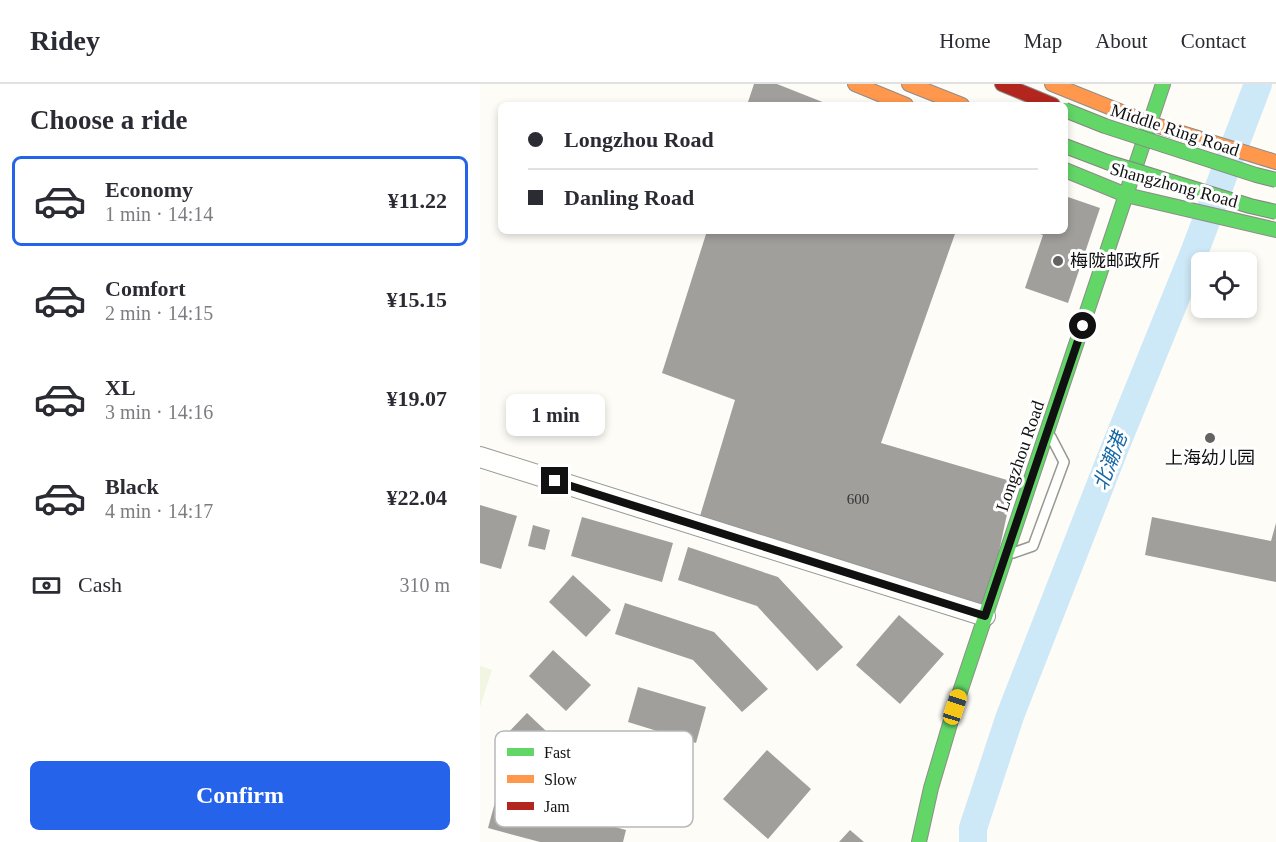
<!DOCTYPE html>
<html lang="en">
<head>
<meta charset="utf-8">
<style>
	body { margin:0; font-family:"Times New Roman","Noto Sans SC",serif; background:#f2f2f3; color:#2b2b33; height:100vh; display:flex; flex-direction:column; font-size:22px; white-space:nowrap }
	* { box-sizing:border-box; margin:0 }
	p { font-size:20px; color:#7c7c81 }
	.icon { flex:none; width:33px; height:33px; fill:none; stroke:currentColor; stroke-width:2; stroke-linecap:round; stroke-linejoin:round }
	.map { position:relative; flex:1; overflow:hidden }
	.side { display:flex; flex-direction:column; background:#fff; width:480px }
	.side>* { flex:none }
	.guide { position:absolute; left:18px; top:18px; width:570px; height:132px; border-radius:9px; box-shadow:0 3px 9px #0003; display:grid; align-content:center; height:132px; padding:0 30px; background:#fff }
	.controls { position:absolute; left:711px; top:168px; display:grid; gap:12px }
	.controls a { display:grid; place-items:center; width:66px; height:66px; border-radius:9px; background:#fff; box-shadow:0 3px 9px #0003; font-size:30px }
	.end { position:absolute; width:27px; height:27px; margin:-14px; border:8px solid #111; background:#fff; box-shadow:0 0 0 3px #fff }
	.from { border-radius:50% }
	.bubble { position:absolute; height:42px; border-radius:9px; background:#fff; box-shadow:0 3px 9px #0003; font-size:20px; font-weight:700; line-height:42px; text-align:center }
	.car { position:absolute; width:18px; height:36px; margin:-18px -9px; border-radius:8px; box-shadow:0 0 4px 2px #0007; background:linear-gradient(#f5c518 24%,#345 0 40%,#f5c518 0 76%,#345 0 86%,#f5c518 0) }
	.guide b { display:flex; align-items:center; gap:21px; height:57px; font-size:22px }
	.guide b+b { border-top:2px solid #e1e1e2 }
	.guide i { width:15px; height:15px; background:#2b2b33 }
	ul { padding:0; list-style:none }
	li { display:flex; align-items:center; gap:18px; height:90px; margin:0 12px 9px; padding:0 18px; border:3px solid transparent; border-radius:9px }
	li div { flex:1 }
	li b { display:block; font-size:22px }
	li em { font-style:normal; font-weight:700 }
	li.on { border-color:#2563eb }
	li>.icon { width:54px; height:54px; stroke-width:1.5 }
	h2 { padding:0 30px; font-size:27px; line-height:72px }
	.pay { display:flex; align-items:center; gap:15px; height:66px; padding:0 30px; font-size:22px }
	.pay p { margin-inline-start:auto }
	.action { display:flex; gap:12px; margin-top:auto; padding:12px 30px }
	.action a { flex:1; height:69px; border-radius:9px; background:#2563eb; color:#fff; font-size:24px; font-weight:700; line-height:69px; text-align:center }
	header { display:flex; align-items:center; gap:36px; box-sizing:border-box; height:84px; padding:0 30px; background:#fff; border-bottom:2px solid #e1e1e2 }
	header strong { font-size:28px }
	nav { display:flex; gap:33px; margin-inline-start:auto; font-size:21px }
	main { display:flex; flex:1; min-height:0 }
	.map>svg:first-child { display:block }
	.pitch { fill:#f0f6e1 }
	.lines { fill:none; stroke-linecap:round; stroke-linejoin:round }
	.river { stroke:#cde8f7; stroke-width:28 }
	.building { fill:#a19f9c }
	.lane-casing { stroke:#979795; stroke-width:12 }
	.street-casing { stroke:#979795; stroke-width:22 }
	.fast-casing { stroke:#8e8d8b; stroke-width:16 }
	.slow-casing { stroke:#8e8d8b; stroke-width:16 }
	.jam-casing { stroke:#8e8d8b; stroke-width:16 }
	.lane { stroke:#fffffe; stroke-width:9 }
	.street { stroke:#fffffe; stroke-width:20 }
	.fast { stroke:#63d668; stroke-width:14 }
	.slow { stroke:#ff974d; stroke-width:14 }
	.jam { stroke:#b3261e; stroke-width:14 }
	.fast-bridge-casing { stroke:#858482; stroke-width:16; stroke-linecap:butt }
	.fast-bridge { stroke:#63d668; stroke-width:14 }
	.route { stroke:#111; stroke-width:8 }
	.poi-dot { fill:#646362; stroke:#fff; stroke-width:2 }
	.labels { text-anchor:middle; stroke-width:6; stroke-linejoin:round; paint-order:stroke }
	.number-label { font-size:15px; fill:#353434 }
	.street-label { font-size:18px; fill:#111; stroke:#fff }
	.poi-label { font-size:18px; fill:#111; stroke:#fff; text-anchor:start }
	.water-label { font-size:20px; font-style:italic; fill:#1768a6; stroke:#fff }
	.key { fill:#fff; stroke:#b8b8b8; stroke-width:1.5 }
	.key-label { font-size:16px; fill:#111 }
</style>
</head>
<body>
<header>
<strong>Ridey</strong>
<nav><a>Home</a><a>Map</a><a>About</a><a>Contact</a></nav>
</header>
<main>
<section class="side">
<h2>Choose a ride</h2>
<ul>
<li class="on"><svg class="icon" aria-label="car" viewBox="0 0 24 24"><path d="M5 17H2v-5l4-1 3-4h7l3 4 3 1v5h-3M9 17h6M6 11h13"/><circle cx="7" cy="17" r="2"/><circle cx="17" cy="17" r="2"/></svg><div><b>Economy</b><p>1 min · 14:14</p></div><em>¥11.22</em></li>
<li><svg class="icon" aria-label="car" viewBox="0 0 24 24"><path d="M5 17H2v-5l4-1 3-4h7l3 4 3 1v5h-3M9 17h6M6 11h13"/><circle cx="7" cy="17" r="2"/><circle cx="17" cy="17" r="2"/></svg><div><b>Comfort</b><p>2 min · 14:15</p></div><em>¥15.15</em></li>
<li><svg class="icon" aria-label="car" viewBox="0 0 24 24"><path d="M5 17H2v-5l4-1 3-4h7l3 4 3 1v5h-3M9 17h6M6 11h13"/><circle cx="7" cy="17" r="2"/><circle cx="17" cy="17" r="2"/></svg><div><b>XL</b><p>3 min · 14:16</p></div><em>¥19.07</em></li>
<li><svg class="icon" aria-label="car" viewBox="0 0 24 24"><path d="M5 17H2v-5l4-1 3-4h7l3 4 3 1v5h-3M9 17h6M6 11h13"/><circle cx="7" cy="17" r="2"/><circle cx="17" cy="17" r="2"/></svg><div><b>Black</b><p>4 min · 14:17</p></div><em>¥22.04</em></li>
</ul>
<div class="pay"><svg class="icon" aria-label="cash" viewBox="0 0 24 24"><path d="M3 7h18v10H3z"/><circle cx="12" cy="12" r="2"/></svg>Cash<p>310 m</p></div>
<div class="action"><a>Confirm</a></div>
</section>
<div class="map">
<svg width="796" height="758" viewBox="0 0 796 758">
	<rect width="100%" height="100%" fill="#fdfcf7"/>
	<polygon class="pitch" points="0,582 12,586 0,623"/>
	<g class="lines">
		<polyline class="river" points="493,758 493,744 530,632 634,366 714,169 778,0"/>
	</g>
	<g class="building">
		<polygon points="274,0 297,0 350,21 267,21"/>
		<polygon points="585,112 620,124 588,219 545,204 563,151 552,147 585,147"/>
		<polygon points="227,147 476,147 401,359 534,398 505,532 220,432 255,316 182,289"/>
		<polygon points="0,421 37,432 21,485 0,479"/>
		<polygon points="102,433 193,459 182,498 91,472"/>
		<polygon points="672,433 791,457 796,439 796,498 665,471"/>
		<polygon points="53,441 70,446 65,466 48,462"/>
		<polygon points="208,463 298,493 363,563 337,587 277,522 198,496"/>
		<polygon points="93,491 131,526 106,553 69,518"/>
		<polygon points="145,519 234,548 288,605 262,628 213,576 135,550"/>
		<polygon points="419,531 464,570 420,620 376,581"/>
		<polygon points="73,566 111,601 86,627 49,592"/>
		<polygon points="158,603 226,623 216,659 148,638"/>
		<polygon points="47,629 84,664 59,690 22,655"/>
		<polygon points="287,666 331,705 288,755 243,715"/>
		<polygon points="17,711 146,746 143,758 60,758 8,744"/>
		<polygon points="370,746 384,758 359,758"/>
	</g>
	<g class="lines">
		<g class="lane-casing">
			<polyline id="lane" points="533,469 553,462 584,378 571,353"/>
		</g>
		<g class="street-casing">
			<polyline id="street" points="0,373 505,532"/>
		</g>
		<g class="fast-casing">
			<g id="fast">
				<polyline points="585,86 646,111 796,146"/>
				<polyline points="439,758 451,704 475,623 683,0"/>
			</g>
		</g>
		<g class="slow-casing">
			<g id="slow">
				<polyline points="375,0 426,21"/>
				<polyline points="429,0 482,21"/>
				<polyline points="572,0 669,39 796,78"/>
			</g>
		</g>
		<g class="jam-casing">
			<polyline id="jam" points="522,0 573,21"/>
		</g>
		<use href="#lane" class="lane"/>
		<use href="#street" class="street"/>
		<use href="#fast" class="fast"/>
		<use href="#slow" class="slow"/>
		<use href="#jam" class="jam"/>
		<g class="fast-bridge-casing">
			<g id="fast-bridge">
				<polyline points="585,26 625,42 776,91 796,96"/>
				<polyline points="585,62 627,78 770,122 796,128"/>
			</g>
		</g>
		<use href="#fast-bridge" class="fast-bridge"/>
	</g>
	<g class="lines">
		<polyline class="route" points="75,397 505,532 603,242"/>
	</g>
	<g class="poi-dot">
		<circle cx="578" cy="177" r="6"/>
		<circle cx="730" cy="354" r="6"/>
	</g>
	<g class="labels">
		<g class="number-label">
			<text x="378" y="420">600</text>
		</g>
		<g class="street-label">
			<text transform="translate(695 46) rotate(18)" y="6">Middle Ring Road</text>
			<text transform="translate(694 101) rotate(15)" y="6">Shangzhong Road</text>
			<text transform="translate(540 372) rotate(-71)" y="6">Longzhou Road</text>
		</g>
		<g class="poi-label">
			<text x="590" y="183">梅陇邮政所</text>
			<text x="730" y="380" text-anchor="middle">上海幼儿园</text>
		</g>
		<g class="water-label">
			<text transform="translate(630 377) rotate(-69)" y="7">北潮港</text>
		</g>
	</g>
	<rect x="15" y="647" width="198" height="96" rx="9" class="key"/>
	<rect x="27" y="664" width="27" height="8" fill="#63d668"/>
	<rect x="27" y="691" width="27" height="8" fill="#ff974d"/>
	<rect x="27" y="718" width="27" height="8" fill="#b3261e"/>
	<g class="key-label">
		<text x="64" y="674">Fast</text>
		<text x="64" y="701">Slow</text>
		<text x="64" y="728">Jam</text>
	</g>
</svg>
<div class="controls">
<a><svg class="icon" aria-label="locate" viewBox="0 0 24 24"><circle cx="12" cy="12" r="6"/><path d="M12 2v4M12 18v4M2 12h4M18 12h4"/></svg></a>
</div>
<i class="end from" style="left:603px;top:242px"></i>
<i class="end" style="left:75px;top:397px"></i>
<div class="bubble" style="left:26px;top:310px;width:99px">1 min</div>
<i class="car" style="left:475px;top:623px;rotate:18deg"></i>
<div class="guide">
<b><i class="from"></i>Longzhou Road</b>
<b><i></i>Danling Road</b>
</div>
</div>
</main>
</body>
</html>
